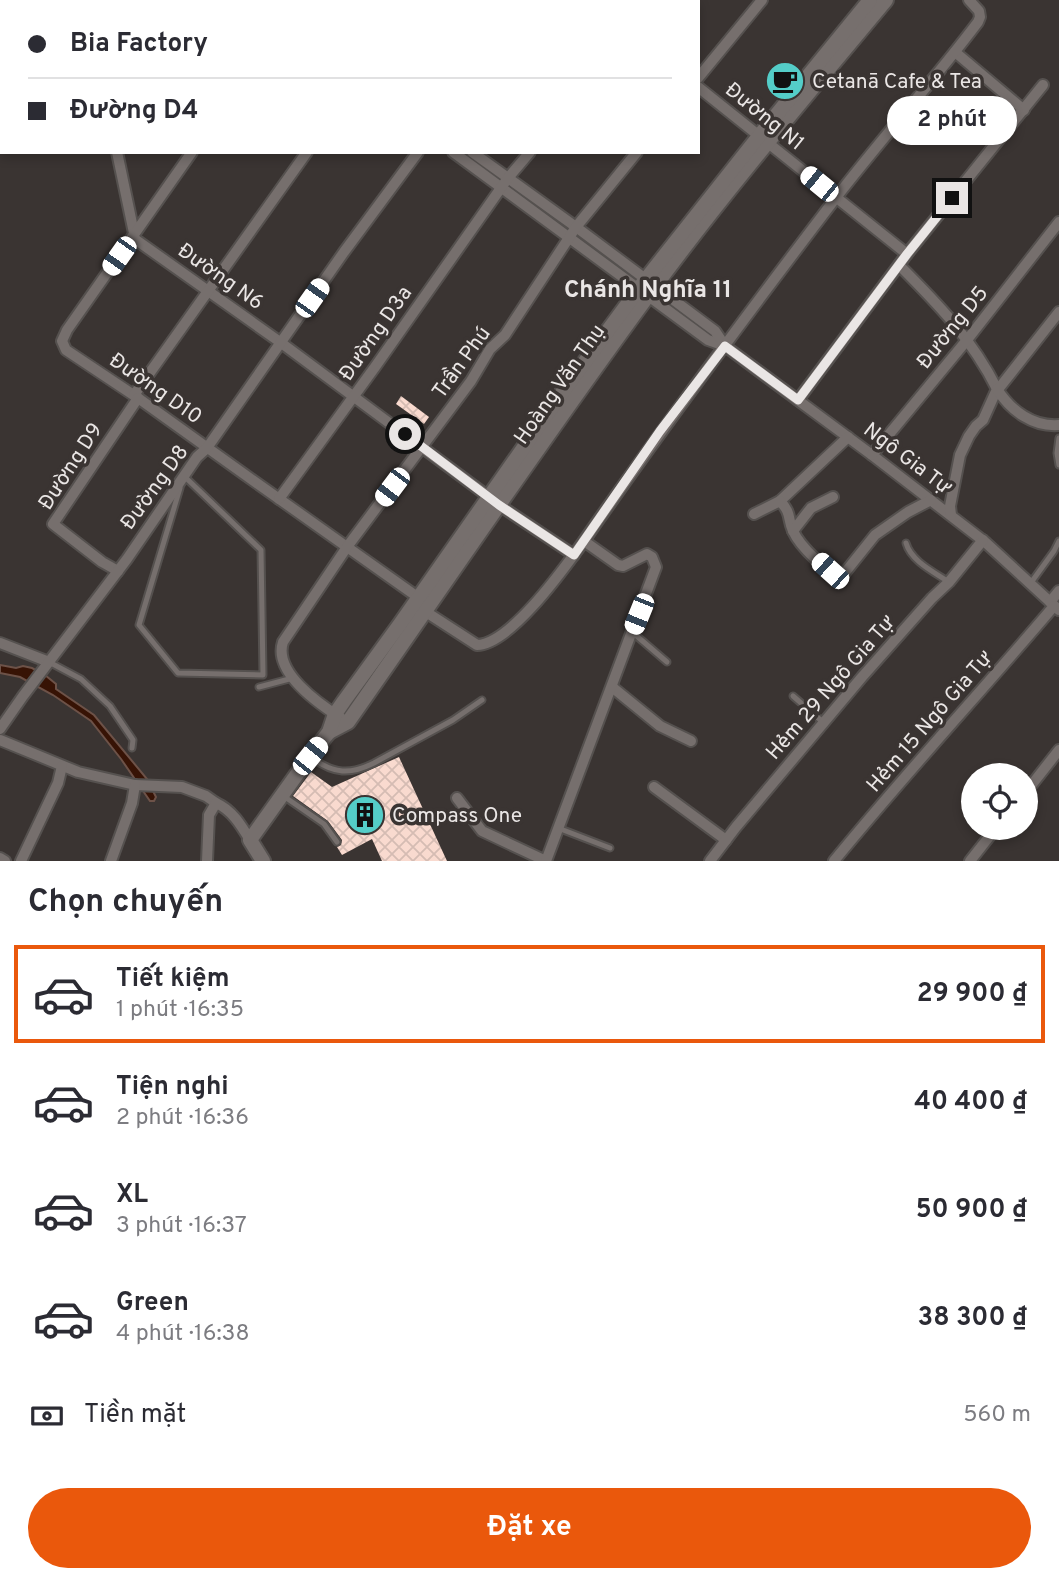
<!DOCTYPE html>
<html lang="vi">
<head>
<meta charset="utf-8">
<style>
	body { margin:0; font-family:Overpass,sans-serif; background:#f7f7f7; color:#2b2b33; height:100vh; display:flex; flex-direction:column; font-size:26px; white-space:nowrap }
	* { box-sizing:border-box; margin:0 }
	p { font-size:23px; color:#7c7c81 }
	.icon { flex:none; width:38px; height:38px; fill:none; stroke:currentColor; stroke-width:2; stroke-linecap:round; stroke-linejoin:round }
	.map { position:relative; height:861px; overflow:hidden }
	.drawer { display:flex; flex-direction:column; background:#fff; flex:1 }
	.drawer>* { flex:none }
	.guide { position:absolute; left:0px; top:0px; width:700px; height:154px; box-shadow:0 4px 10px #0003; display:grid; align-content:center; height:154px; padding:0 28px; background:#fff }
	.buttons { position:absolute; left:961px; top:763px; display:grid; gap:14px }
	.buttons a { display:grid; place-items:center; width:77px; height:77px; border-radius:50%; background:#fff; box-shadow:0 4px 10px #0003; font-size:35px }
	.end { position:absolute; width:32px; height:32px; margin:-16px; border:9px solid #eae6e5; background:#111; box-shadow:0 0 0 4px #111 }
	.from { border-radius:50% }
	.bubble { position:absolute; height:49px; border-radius:24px; background:#fff; box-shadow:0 4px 10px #0003; font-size:23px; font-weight:700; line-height:49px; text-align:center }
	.car { position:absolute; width:21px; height:42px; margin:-21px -10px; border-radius:9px; box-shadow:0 0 5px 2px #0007; background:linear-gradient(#fff 24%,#345 0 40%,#fff 0 76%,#345 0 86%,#fff 0) }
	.guide b { display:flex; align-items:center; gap:24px; height:66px; font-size:26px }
	.guide b+b { border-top:2px solid #e1e1e2 }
	.guide i { width:18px; height:18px; background:#2b2b33 }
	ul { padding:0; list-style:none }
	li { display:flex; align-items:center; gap:21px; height:98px; margin:0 14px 10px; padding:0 14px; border:4px solid transparent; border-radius:0px }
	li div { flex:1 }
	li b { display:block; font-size:26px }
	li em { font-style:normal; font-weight:700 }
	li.current { border-color:#ea580c }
	li>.icon { width:63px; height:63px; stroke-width:1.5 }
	h2 { padding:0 28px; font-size:32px; line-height:84px }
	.pay { display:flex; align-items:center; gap:18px; height:77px; padding:0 28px; font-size:26px }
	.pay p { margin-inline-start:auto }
	.cta { display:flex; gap:14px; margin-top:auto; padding:14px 28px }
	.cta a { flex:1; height:80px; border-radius:42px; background:#ea580c; color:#fff; font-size:28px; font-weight:700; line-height:80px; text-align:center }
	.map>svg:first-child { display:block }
	.water { fill:#371305; stroke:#6d5248; stroke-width:2 }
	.building { fill:url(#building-cross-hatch) }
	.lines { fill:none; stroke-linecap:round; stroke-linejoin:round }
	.service-casing { stroke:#55514f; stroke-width:9 }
	.minor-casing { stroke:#55514f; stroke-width:14 }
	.tertiary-casing { stroke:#55514f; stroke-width:18 }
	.service { stroke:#766f6d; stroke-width:5 }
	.minor { stroke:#766f6d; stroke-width:10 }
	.tertiary { stroke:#766f6d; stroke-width:14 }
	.route { stroke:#eae6e5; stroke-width:9 }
	.labels { text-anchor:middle; stroke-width:7; stroke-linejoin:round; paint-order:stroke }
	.poi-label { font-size:21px; fill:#eae6e5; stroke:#3a3432; text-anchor:start }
	.street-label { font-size:21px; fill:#eae6e5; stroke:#3a3432 }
	.quarter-label { font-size:24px; font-weight:bold; fill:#eae6e5; stroke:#3a3432 }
</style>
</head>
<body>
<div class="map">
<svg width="1059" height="861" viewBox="0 0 1059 861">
	<defs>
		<pattern id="building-cross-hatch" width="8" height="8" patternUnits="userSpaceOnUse" patternTransform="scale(1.75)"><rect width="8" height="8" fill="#f9dacf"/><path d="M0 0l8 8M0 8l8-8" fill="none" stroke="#d5bcb3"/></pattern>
	</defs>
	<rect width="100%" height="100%" fill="#3a3432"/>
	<polygon class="water" points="0,665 16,668 23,666 32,668 45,675 56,684 56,689 94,715 147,779 156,797 154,801 150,801 121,759 91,721 53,695 20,677 0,673"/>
	<g class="building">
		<polygon points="401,396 429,417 424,424 396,404"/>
		<polygon points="399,757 447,861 382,861 372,839 342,855 337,847 341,845 342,840 328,821 293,796 311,772 332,787"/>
	</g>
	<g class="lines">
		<g class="service-casing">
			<g id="service">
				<polyline points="183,0 185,2"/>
				<polyline points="267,2 273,0"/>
				<polyline points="1059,438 1057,453 1059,465"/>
				<polyline points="180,488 139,625 178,673 263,675 261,550 184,476"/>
				<path d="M906,543C911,561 934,572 949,582"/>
				<polyline points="1030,584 1054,551 1059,541"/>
				<polyline points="632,632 667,662"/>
				<polyline points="49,662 81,679 110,706 133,740 132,748"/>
				<polyline points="259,687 293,678"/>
				<polyline points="793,696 824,723"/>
				<path d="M312,758C334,774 350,775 374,763L453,720L482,700"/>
				<polyline points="282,795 324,824 337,842"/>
				<polyline points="558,828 610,848"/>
			</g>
		</g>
		<g class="minor-casing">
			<g id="minor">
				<polyline points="127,2 133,0"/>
				<polyline points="543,2 544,0"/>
				<polyline points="655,2 656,0"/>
				<polyline points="955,52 1024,110"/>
				<polyline points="698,78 762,0"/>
				<polyline points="698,87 907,254"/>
				<polyline points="117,152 134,233"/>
				<polyline points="192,152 67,330 62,341 66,350 138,398 244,474 419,598"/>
				<polyline points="453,152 708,340 725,346 872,455 985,542 1059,610"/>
				<polyline points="472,152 576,227 715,331 725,346"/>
				<polyline points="132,237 280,342 489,497"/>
				<path d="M899,265C938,304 972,339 997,389L983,420L976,426L969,436L960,455L950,506L951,515"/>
				<path d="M1059,312L1000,387L997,389C1011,411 1033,427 1059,425"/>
				<polyline points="134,395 307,152"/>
				<polyline points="798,400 907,254 1043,85"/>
				<polyline points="872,455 967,340 1059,222"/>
				<polyline points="279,499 375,367 508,178 530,152"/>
				<polyline points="780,501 848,437"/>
				<polyline points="499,505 574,555"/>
				<path d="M754,514L780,501C792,514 787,517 793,531C800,546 828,575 843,575L875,535L908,512L931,500"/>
				<polyline points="793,531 811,508 833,497"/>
				<polyline points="118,571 102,562 53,524 138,398"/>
				<polyline points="1050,602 1059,591"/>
				<path d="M426,612L477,645C510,644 562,571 581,545C663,427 748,313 835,199C881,139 932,83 978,22L980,17L979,11L969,0"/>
				<polyline points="0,643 49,662"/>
				<polyline points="612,687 660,726 691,741"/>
				<path d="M341,718C319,704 273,672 283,642L347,547L471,381L490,349L505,335L576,227L637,152"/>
				<polyline points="0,729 23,696 127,559 197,457 207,448 344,252 418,152"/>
				<polyline points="0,740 78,772 135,785 182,787 206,796 216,803"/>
				<polyline points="654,787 726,840"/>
				<polyline points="1026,792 1059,750"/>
				<polyline points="457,798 482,831 546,861"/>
				<polyline points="0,858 5,861"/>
				<polyline points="21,861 58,783 62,766"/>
				<polyline points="111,861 132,803 135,785"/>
				<path d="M207,861L209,815L216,803C232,810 241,825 250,840"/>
				<polyline points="546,861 656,567 652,557 647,554 623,566 618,565 584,541"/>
				<polyline points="710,861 736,827 862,677 932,598 949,582 983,540"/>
				<path d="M834,861C905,774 981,692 1054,606"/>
				<polyline points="970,861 996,828"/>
			</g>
		</g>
		<g class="tertiary-casing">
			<g id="tertiary">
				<path d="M329,732L348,722C449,578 548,431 653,289C726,190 807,95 886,0"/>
				<polyline points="263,861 250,840 310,756 329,732 335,714 344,701 400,624 564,390 646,279 759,136 870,0"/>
			</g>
		</g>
		<use href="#service" class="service"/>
		<use href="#minor" class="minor"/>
		<use href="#tertiary" class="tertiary"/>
	</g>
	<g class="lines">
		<polyline class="route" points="405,434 499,505 574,555 660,431 725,346 798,400 907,254 952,198"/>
	</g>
	<defs>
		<g id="cafe-disc" transform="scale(2.0125)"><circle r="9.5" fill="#54cdc8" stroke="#3a3432"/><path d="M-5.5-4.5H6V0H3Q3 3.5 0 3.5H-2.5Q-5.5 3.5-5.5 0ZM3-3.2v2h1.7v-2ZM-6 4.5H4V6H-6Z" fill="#111"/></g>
		<g id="building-disc" transform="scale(2.0125)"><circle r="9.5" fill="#54cdc8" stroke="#3a3432"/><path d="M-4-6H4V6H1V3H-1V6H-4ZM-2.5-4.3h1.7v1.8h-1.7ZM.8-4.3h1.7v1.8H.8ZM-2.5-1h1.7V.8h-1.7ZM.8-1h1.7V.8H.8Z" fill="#111"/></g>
	</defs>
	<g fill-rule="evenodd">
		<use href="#cafe-disc" x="785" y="81"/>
		<use href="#building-disc" x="365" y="815"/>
	</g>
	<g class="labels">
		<g class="poi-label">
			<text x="812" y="88">Cetanā Cafe &amp; Tea</text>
			<text x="392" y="822">Compass One</text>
		</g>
		<g class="street-label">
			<text transform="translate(765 116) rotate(39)" y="7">Đường N1</text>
			<text transform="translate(221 276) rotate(35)" y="7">Đường N6</text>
			<text transform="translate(952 327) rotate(-51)" y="7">Đường D5</text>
			<text transform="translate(375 333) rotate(-55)" y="7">Đường D3a</text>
			<text transform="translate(461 362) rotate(-54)" y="7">Trần Phú</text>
			<text transform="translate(559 384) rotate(-55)" y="7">Hoàng Văn Thụ</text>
			<text transform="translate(156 388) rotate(35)" y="7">Đường D10</text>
			<text transform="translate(908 458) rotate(37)" y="7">Ngô Gia Tự</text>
			<text transform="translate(70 466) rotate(-57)" y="7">Đường D9</text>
			<text transform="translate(154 487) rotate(-54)" y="7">Đường D8</text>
			<text transform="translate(830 687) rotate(-49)" y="7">Hẻm 29 Ngô Gia Tự</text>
			<text transform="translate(929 721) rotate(-49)" y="7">Hẻm 15 Ngô Gia Tự</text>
		</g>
		<g class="quarter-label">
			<text x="648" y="297">Chánh Nghĩa 11</text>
		</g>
	</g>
</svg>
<div class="buttons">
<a><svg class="icon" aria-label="locate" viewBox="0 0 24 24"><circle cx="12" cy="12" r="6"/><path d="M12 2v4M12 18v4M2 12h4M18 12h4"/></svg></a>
</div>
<i class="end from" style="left:405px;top:434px"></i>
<i class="end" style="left:952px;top:198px"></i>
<div class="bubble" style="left:887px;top:96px;width:130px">2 phút</div>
<i class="car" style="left:819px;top:184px;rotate:309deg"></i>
<i class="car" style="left:119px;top:256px;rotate:215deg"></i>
<i class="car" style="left:312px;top:298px;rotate:35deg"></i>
<i class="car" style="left:392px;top:487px;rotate:217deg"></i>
<i class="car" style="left:830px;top:571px;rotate:312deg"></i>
<i class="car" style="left:639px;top:614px;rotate:202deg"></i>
<i class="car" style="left:310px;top:756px;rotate:39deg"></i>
<div class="guide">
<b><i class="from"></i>Bia Factory</b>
<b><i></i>Đường D4</b>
</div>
</div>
<section class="drawer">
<h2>Chọn chuyến</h2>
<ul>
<li class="current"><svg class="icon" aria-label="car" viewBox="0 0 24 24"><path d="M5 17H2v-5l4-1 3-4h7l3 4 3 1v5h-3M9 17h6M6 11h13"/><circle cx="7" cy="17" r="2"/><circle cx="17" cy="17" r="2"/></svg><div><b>Tiết kiệm</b><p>1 phút · 16:35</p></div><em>29 900 ₫</em></li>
<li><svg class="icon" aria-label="car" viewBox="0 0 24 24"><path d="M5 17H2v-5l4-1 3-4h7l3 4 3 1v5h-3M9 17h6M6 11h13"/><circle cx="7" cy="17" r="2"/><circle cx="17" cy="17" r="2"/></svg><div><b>Tiện nghi</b><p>2 phút · 16:36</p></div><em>40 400 ₫</em></li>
<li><svg class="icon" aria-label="car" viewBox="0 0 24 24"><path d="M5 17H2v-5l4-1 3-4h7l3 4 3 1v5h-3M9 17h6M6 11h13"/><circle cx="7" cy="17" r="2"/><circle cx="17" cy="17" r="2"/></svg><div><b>XL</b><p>3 phút · 16:37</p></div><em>50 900 ₫</em></li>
<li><svg class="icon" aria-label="car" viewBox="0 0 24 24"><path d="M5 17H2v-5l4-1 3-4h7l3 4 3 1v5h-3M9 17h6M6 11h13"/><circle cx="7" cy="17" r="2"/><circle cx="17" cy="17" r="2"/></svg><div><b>Green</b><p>4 phút · 16:38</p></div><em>38 300 ₫</em></li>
</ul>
<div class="pay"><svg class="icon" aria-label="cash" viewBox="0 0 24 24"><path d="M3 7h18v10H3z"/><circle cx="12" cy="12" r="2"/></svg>Tiền mặt<p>560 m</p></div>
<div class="cta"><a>Đặt xe</a></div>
</section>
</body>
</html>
